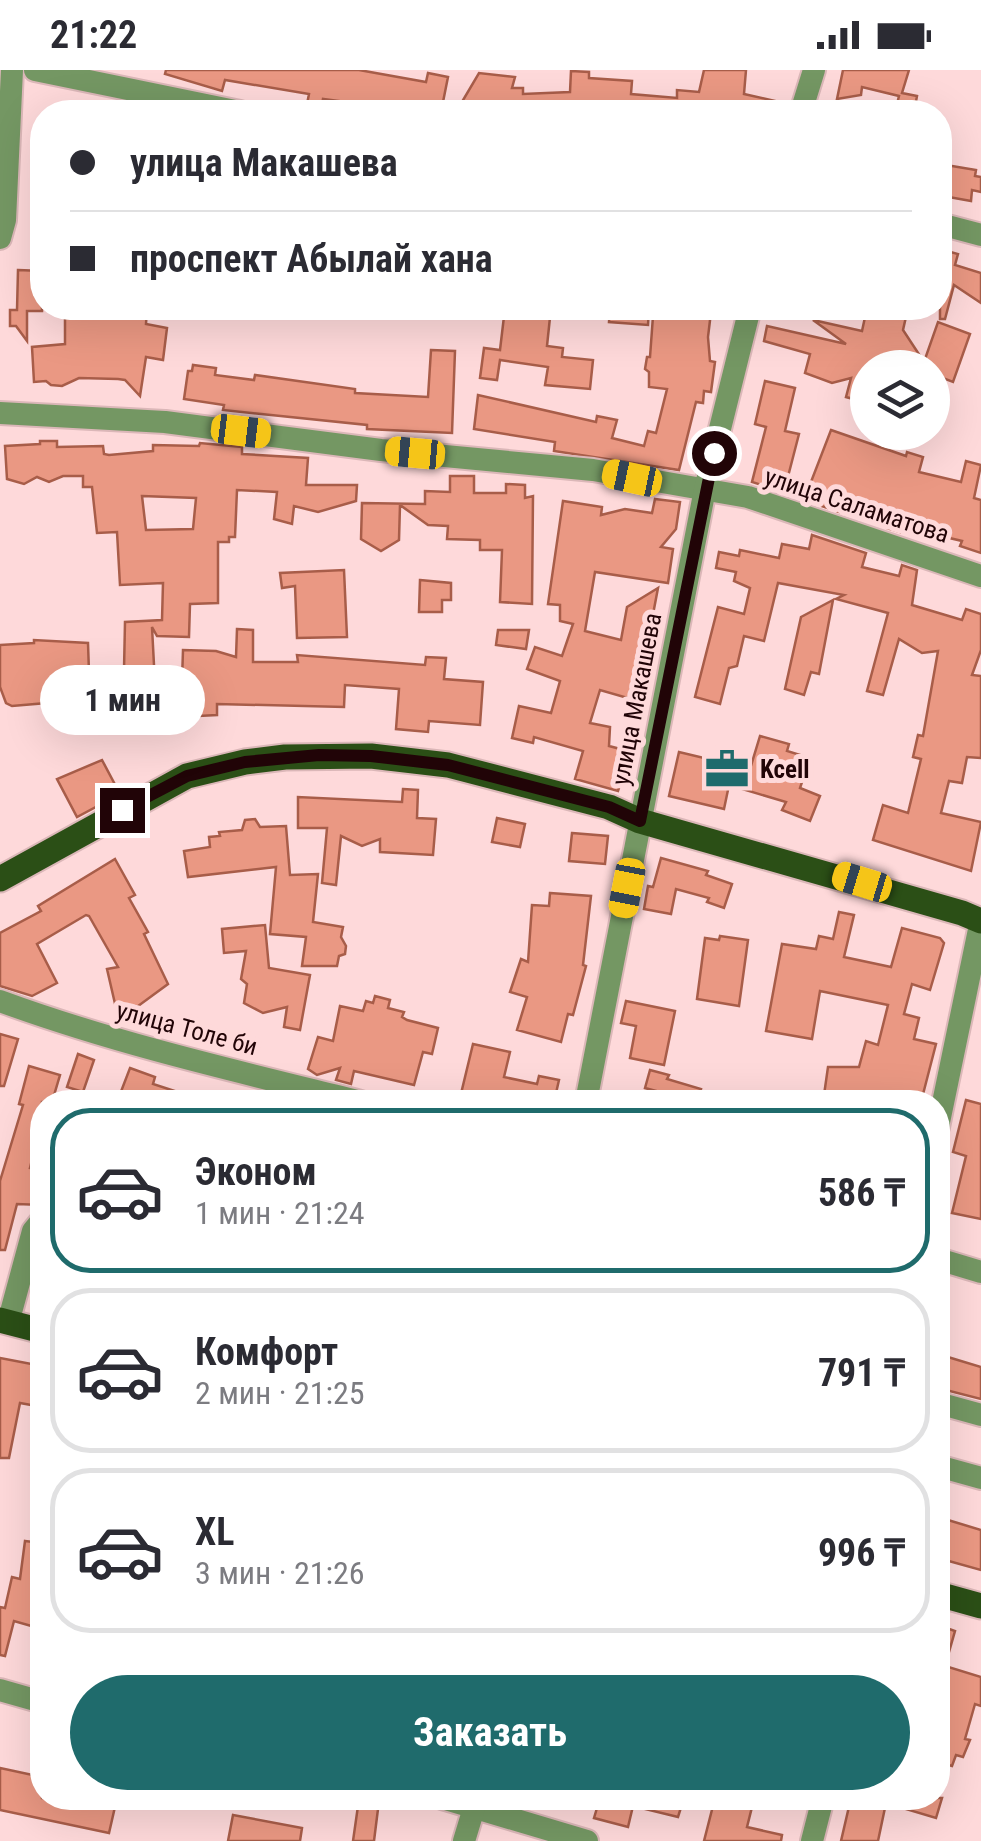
<!DOCTYPE html>
<html lang="ru">
<head>
<meta charset="utf-8">
<style>
	body { margin:0; font-family:"Roboto Condensed",sans-serif; background:#f7f7f7; color:#2b2b33; height:100vh; display:flex; flex-direction:column; font-size:38px; white-space:nowrap }
	* { box-sizing:border-box; margin:0 }
	p { font-size:32px; color:#7c7c81 }
	.icon { flex:none; width:55px; height:55px; fill:none; stroke:currentColor; stroke-width:2; stroke-linecap:round; stroke-linejoin:round }
	.map { position:relative; flex:1; overflow:hidden }
	.panel { position:absolute; left:30px; top:1020px; width:920px; height:720px; display:flex; flex-direction:column; background:#fff; border-radius:40px; box-shadow:0 10px 40px #0002 }
	.panel>* { flex:none }
	.banner { position:absolute; left:30px; top:30px; width:922px; height:220px; border-radius:40px; box-shadow:0 10px 40px #0002; display:grid; align-content:center; height:220px; padding:0 40px; background:#fff }
	.tools { position:absolute; left:850px; top:280px; display:grid; gap:20px }
	.tools a { display:grid; place-items:center; width:100px; height:100px; border-radius:50%; background:#fff; box-shadow:0 10px 40px #0002; font-size:50px }
	.end { position:absolute; width:45px; height:45px; margin:-22px; border:12px solid #210407; background:#fff; box-shadow:0 0 0 5px #fff }
	.from { border-radius:50% }
	.bubble { position:absolute; height:70px; border-radius:35px; background:#fff; box-shadow:0 10px 40px #0002; font-size:32px; font-weight:700; line-height:70px; text-align:center }
	.car { position:absolute; width:30px; height:60px; margin:-30px -15px; border-radius:12px; box-shadow:0 0 8px 2px #0007; background:linear-gradient(#f5c518 24%,#345 0 40%,#f5c518 0 76%,#345 0 86%,#f5c518 0) }
	.banner b { display:flex; align-items:center; gap:35px; height:95px; font-size:38px }
	.banner b+b { border-top:2px solid #e1e1e2 }
	.banner i { width:25px; height:25px; background:#2b2b33 }
	ul { padding:18px 0 0; list-style:none }
	li { display:flex; align-items:center; gap:30px; height:165px; margin:0 20px 15px; padding:0 20px; border:5px solid #e1e1e2; border-radius:40px }
	li div { flex:1 }
	li b { display:block; font-size:38px }
	li em { font-style:normal; font-weight:700 }
	li.selected { border-color:#1f6b6c }
	li>.icon { width:90px; height:90px; stroke-width:1.5 }
	.button { display:flex; gap:20px; margin-top:auto; padding:20px 40px }
	.button a { flex:1; height:115px; border-radius:60px; background:#1f6b6c; color:#fff; font-size:40px; font-weight:700; line-height:115px; text-align:center }
	.status { display:flex; justify-content:space-between; align-items:center; height:70px; padding:0 50px; background:#fff; direction:ltr }
	.status svg { height:28px; fill:currentColor }
	.map>svg:first-child { display:block }
	.building { fill:#ea9883; stroke:#a85d49; stroke-width:2.5; fill-rule:evenodd }
	.lines { fill:none; stroke-linecap:round; stroke-linejoin:round }
	.minor-casing { stroke:#dbb7b8; stroke-width:26 }
	.major-casing { stroke:#dbb7b8; stroke-width:29 }
	.minor { stroke:#749763; stroke-width:22 }
	.major { stroke:#2b4f16; stroke-width:25 }
	.route { stroke:#210407; stroke-width:12 }
	.labels { text-anchor:middle; stroke-width:10; stroke-linejoin:round; paint-order:stroke }
	.street-label { font-size:25px; fill:#210407; stroke:#fed9da }
	.poi-label { font-size:25px; font-weight:bold; fill:#210407; stroke:#fed9da; text-anchor:start }
</style>
</head>
<body>
<div class="status"><b>21:22</b><svg viewBox="0 0 49 12"><path d="M0 12V9h3v3zM5 12V6h3v6zM10 12V3h3v9zM15 12V0h3v12zM26 1h20v11H26zM47 4h2v5h-2z"/></svg></div>
<div class="map">
<svg width="981" height="1771" viewBox="0 0 981 1771">
	<rect width="100%" height="100%" fill="#fed9da"/>
	<g class="building">
		<polygon points="166,0 359,0 426,12 428,3 448,7 441,42 399,42 375,39 376,36 323,29 321,41 306,39 309,24 225,10 222,21 165,4"/>
		<polygon points="704,0 746,0 744,24 788,34 786,42 608,42 568,39 568,42 456,42 479,3 515,7 512,18 523,18 523,24 570,22 571,1 589,2 589,8 632,11 631,24 677,28 677,20 699,22"/>
		<polygon points="843,0 909,0 902,23 917,26 914,42 895,42 899,26 862,17 861,25 837,29"/>
		<polygon points="946,95 976,100 975,106 981,107 981,122 972,120 971,131 943,126 945,115 940,115 940,100 945,101"/>
		<polygon points="940,179 958,184 955,195 981,203 981,233 954,215 945,249 940,249"/>
		<polygon points="18,200 42,201 42,241 27,241 27,271 16,256 10,256 10,240 17,240"/>
		<polygon points="65,238 147,238 146,254 167,258 163,290 146,287 140,326 125,310 118,309 79,308 62,316 51,315 46,311 34,312 32,277 65,274"/>
		<polygon points="505,238 551,238 547,276 563,278 562,287 593,290 590,319 545,315 548,297 500,290 497,310 480,308 484,278 500,280"/>
		<polygon points="610,238 649,238 648,255 609,252"/>
		<polygon points="681,238 711,242 708,267 710,291 715,292 711,322 704,321 703,333 696,332 679,400 554,381 555,372 474,359 478,325 596,352 597,346 617,350 612,368 644,376 648,361 656,363 667,319 649,317 649,302 645,299 647,287 650,287 653,246 680,248"/>
		<polygon points="867,238 908,238 903,260 924,292 938,252 970,264 953,312 932,304 932,298 868,298 868,333 846,327 851,308 832,313 805,303 810,284 764,271 767,256 846,274 813,250 862,261"/>
		<polygon points="431,280 455,281 452,363 367,359 367,355 223,340 224,335 184,329 188,301 192,301 193,295 216,298 215,305 254,310 255,305 355,319 355,323 428,327"/>
		<polygon points="765,311 795,318 785,361 799,364 784,422 752,412 766,357 755,354"/>
		<polygon points="831,360 906,386 907,382 923,387 919,402 961,412 966,391 981,395 974,428 981,430 981,483 960,476 962,471 902,457 900,462 887,458 863,440 845,444 804,430"/>
		<path d="M40,371H57V377L103,376L104,384L109,385L153,381V375L199,376L200,373L242,377V384L308,388L306,415H357L356,431L318,442L294,436L292,454L274,449L277,422L237,420L235,467H229V472H218V533L190,534L189,567L157,566L152,557L155,614L143,621L104,605L105,623L58,625V632L12,636L6,633L0,617V575L34,573V570L88,573L89,602L124,600L125,552L162,550L163,513L120,515L117,462L97,463L92,417H83V406H63L49,412L37,407L24,414L7,409L5,376L40,374ZM142,426L196,428L193,459L146,460Z"/>
		<polygon points="450,406 474,406 474,423 506,423 506,414 525,415 525,428 533,426 532,534 500,532 502,480 480,480 480,470 447,469 448,456 428,455 400,435 399,470 381,481 361,469 362,433 425,434 425,421 450,422"/>
		<polygon points="655,429 680,432 676,459 661,477 673,479 668,513 595,502 585,561 621,570 627,537 658,518 647,576 657,579 638,631 600,620 590,653 610,657 609,676 624,680 618,701 624,702 618,721 575,709 583,681 534,667 533,673 512,668 519,636 551,643 560,611 527,599 535,577 562,586 573,554 560,551 560,535 548,534 563,431 602,437 601,445 625,439 652,443"/>
		<polygon points="812,465 866,483 862,497 899,506 902,495 917,500 912,535 962,550 966,539 981,544 981,580 972,605 981,606 981,688 967,687 962,713 949,711 941,743 981,752 971,801 873,770 883,735 908,743 921,689 913,687 918,665 923,666 938,581 922,583 899,569 883,625 867,621 888,543 836,529 844,525 778,513 764,571 744,566 737,596 729,598 720,634 695,627 718,537 744,544 750,518 734,511 736,502 716,498 719,482 739,486 740,480 779,488 782,474 809,479"/>
		<polygon points="344,500 347,567 297,568 295,516 282,518 280,503"/>
		<polygon points="420,510 451,513 451,530 442,530 442,542 419,542"/>
		<polygon points="833,530 819,604 811,602 804,625 785,619 801,547"/>
		<polygon points="237,559 253,560 253,592 298,592 297,585 425,595 426,587 446,588 444,609 483,612 480,655 429,651 428,662 396,659 399,619 345,615 344,637 217,634 217,645 199,646 199,630 186,627 182,611 183,580 216,581 236,587"/>
		<polygon points="498,560 529,560 526,579 496,575"/>
		<polygon points="760,666 789,674 787,681 810,688 800,718 820,726 810,751 782,740 786,732 729,715 724,739 669,726 679,682 750,699"/>
		<polygon points="102,690 120,724 77,747 57,709"/>
		<polygon points="403,719 418,720 417,748 436,749 433,785 380,782 380,769 362,776 341,766 336,815 322,813 327,758 298,758 298,727 402,732"/>
		<polygon points="497,748 525,754 520,777 492,772"/>
		<polygon points="255,749 260,757 286,756 290,805 318,804 313,852 343,857 341,867 346,876 345,884 339,886 337,896 302,896 306,867 270,864 276,797 188,807 184,781 210,777 209,767 220,766 219,762 242,760 245,750"/>
		<polygon points="572,763 608,766 605,794 569,791"/>
		<polygon points="661,788 708,801 706,805 732,814 724,838 707,832 709,828 676,819 671,844 644,839 648,816 653,817"/>
		<polygon points="115,789 135,825 129,828 148,862 144,864 168,914 130,942 116,938 107,899 118,897 89,846 86,845 37,874 57,913 32,926 0,916 0,863 41,841 38,836"/>
		<polygon points="550,823 591,826 583,895 586,896 573,945 568,944 561,972 517,960 527,927 510,922 521,889 528,892 532,835 549,836"/>
		<polygon points="839,842 854,845 844,887 891,897 902,858 940,868 944,873 930,920 912,914 904,944 919,948 914,969 936,974 921,1032 866,1029 865,1032 823,1032 828,997 859,997 866,971 878,975 888,935 820,921 812,969 766,961 782,874 816,879 819,866 833,869"/>
		<polygon points="265,855 269,898 310,905 300,960 284,957 287,937 263,943 244,933 247,914 241,909 246,881 224,883 222,859"/>
		<polygon points="720,866 748,870 739,936 697,929 705,868 719,870"/>
		<polygon points="375,926 390,930 388,938 404,942 402,947 407,950 438,958 432,984 423,982 414,1015 354,1001 351,1014 336,1010 340,998 317,1005 308,999 318,967 333,971 340,936 363,941 366,931 373,933"/>
		<polygon points="626,931 675,941 664,995 630,988 636,956 621,953"/>
		<polygon points="0,964 18,969 4,1016 0,1016"/>
		<polygon points="473,974 510,982 504,1007 537,1014 539,1006 559,1010 554,1032 459,1032"/>
		<polygon points="78,984 94,990 83,1022 67,1017"/>
		<polygon points="29,996 60,1005 52,1032 42,1032 42,1048 30,1098 42,1100 42,1135 17,1134 5,1180 0,1180 0,1111 23,1035 19,1034"/>
		<polygon points="130,998 155,1007 153,1014 199,1029 199,1032 117,1032"/>
		<polygon points="650,1000 669,1005 667,1009 701,1019 697,1032 665,1032 667,1024 645,1018"/>
		<polygon points="966,1030 981,1034 981,1149 952,1143 966,1086 953,1082"/>
		<polygon points="938,1284 981,1297 981,1329 938,1318"/>
		<polygon points="0,1288 42,1296 42,1337 20,1333 9,1388 0,1388"/>
		<polygon points="938,1447 981,1460 981,1500 938,1488"/>
		<polygon points="25,1471 42,1473 42,1559 14,1551 5,1586 0,1585 0,1537 5,1538 12,1507 20,1509"/>
		<polygon points="938,1555 955,1561 945,1596 981,1607 981,1636 975,1634 965,1669 970,1670 963,1687 956,1685 952,1696 938,1692"/>
		<polygon points="0,1698 42,1707 42,1728 117,1728 109,1763 0,1740"/>
		<polygon points="600,1728 684,1728 678,1747 633,1736 628,1757 594,1748"/>
		<polygon points="715,1728 751,1728 750,1732 753,1733 747,1757 782,1765 781,1771 704,1771"/>
		<polygon points="851,1728 942,1728 936,1748 886,1733 878,1771 841,1771"/>
		<polygon points="358,1736 378,1739 374,1771 353,1771"/>
		<polygon points="233,1745 302,1758 300,1771 228,1771"/>
	</g>
	<g class="lines">
		<g class="minor-casing">
			<g id="minor">
				<polyline points="35,0 240,42"/>
				<polyline points="801,42 814,0"/>
				<polyline points="940,154 981,165"/>
				<polyline points="0,168 5,150 12,0"/>
				<polyline points="0,343 165,352 381,380 593,400 748,427 981,506"/>
				<path d="M0,931C117,974 240,1002 361,1032"/>
				<polyline points="586,1032 705,419 750,238"/>
				<polyline points="938,1057 981,850"/>
				<polyline points="938,1189 981,1202"/>
				<polyline points="8,1253 33,1161 42,1150"/>
				<polyline points="938,1333 981,1345"/>
				<polyline points="938,1396 981,1408"/>
				<polyline points="0,1620 42,1632"/>
				<polyline points="442,1728 587,1771"/>
				<polyline points="464,1771 477,1728"/>
				<polyline points="812,1771 823,1728"/>
			</g>
		</g>
		<g class="major-casing">
			<g id="major">
				<polyline points="0,809 187,706 245,692 285,687 371,686 448,695 609,737 640,751 962,843 981,851"/>
				<polyline points="0,1250 42,1261"/>
				<polyline points="938,1524 981,1536"/>
			</g>
		</g>
		<use href="#minor" class="minor"/>
		<use href="#major" class="major"/>
	</g>
	<g class="lines">
		<polyline class="route" points="122,740 187,706 245,692 319,685 371,686 448,695 609,737 640,751 714,383"/>
	</g>
	<defs>
		<g id="office-bare" transform="scale(3.45)"><path d="M-6-3h4V-5.5h4V-3h4V5H-6ZM-1-4.5V-3h2v-1.5ZM-6 0V1H6V0Z" fill="#1f6b6c" stroke="#fed9da" stroke-width="2.5" paint-order="stroke"/></g>
	</defs>
	<g fill-rule="evenodd">
		<use href="#office-bare" x="727" y="699"/>
	</g>
	<g class="labels">
		<g class="street-label">
			<text transform="translate(857 435) rotate(18)" y="9">улица Саламатова</text>
			<text transform="translate(636 629) rotate(-79)" y="9">улица Макашева</text>
			<text transform="translate(187 958) rotate(15)" y="9">улица Толе би</text>
		</g>
		<g class="poi-label">
			<text x="760" y="708">Kcell</text>
		</g>
	</g>
</svg>
<div class="tools">
<a><svg class="icon" aria-label="layers" viewBox="0 0 24 24"><path d="M12 4l9 5-9 5-9-5zM3 14l9 5 9-5"/></svg></a>
</div>
<i class="end from" style="left:714px;top:383px"></i>
<i class="end" style="left:122px;top:740px"></i>
<div class="bubble" style="left:40px;top:595px;width:165px">1 мин</div>
<i class="car" style="left:241px;top:361px;rotate:97deg"></i>
<i class="car" style="left:415px;top:383px;rotate:275deg"></i>
<i class="car" style="left:632px;top:408px;rotate:282deg"></i>
<i class="car" style="left:862px;top:812px;rotate:287deg"></i>
<i class="car" style="left:627px;top:818px;rotate:191deg"></i>
<div class="banner">
<b><i class="from"></i>улица Макашева</b>
<b><i></i>проспект Абылай хана</b>
</div>
<section class="panel">
<ul>
<li class="selected"><svg class="icon" aria-label="car" viewBox="0 0 24 24"><path d="M5 17H2v-5l4-1 3-4h7l3 4 3 1v5h-3M9 17h6M6 11h13"/><circle cx="7" cy="17" r="2"/><circle cx="17" cy="17" r="2"/></svg><div><b>Эконом</b><p>1 мин · 21:24</p></div><em>586 ₸</em></li>
<li><svg class="icon" aria-label="car" viewBox="0 0 24 24"><path d="M5 17H2v-5l4-1 3-4h7l3 4 3 1v5h-3M9 17h6M6 11h13"/><circle cx="7" cy="17" r="2"/><circle cx="17" cy="17" r="2"/></svg><div><b>Комфорт</b><p>2 мин · 21:25</p></div><em>791 ₸</em></li>
<li><svg class="icon" aria-label="car" viewBox="0 0 24 24"><path d="M5 17H2v-5l4-1 3-4h7l3 4 3 1v5h-3M9 17h6M6 11h13"/><circle cx="7" cy="17" r="2"/><circle cx="17" cy="17" r="2"/></svg><div><b>XL</b><p>3 мин · 21:26</p></div><em>996 ₸</em></li>
</ul>
<div class="button"><a>Заказать</a></div>
</section>
</div>
</body>
</html>
